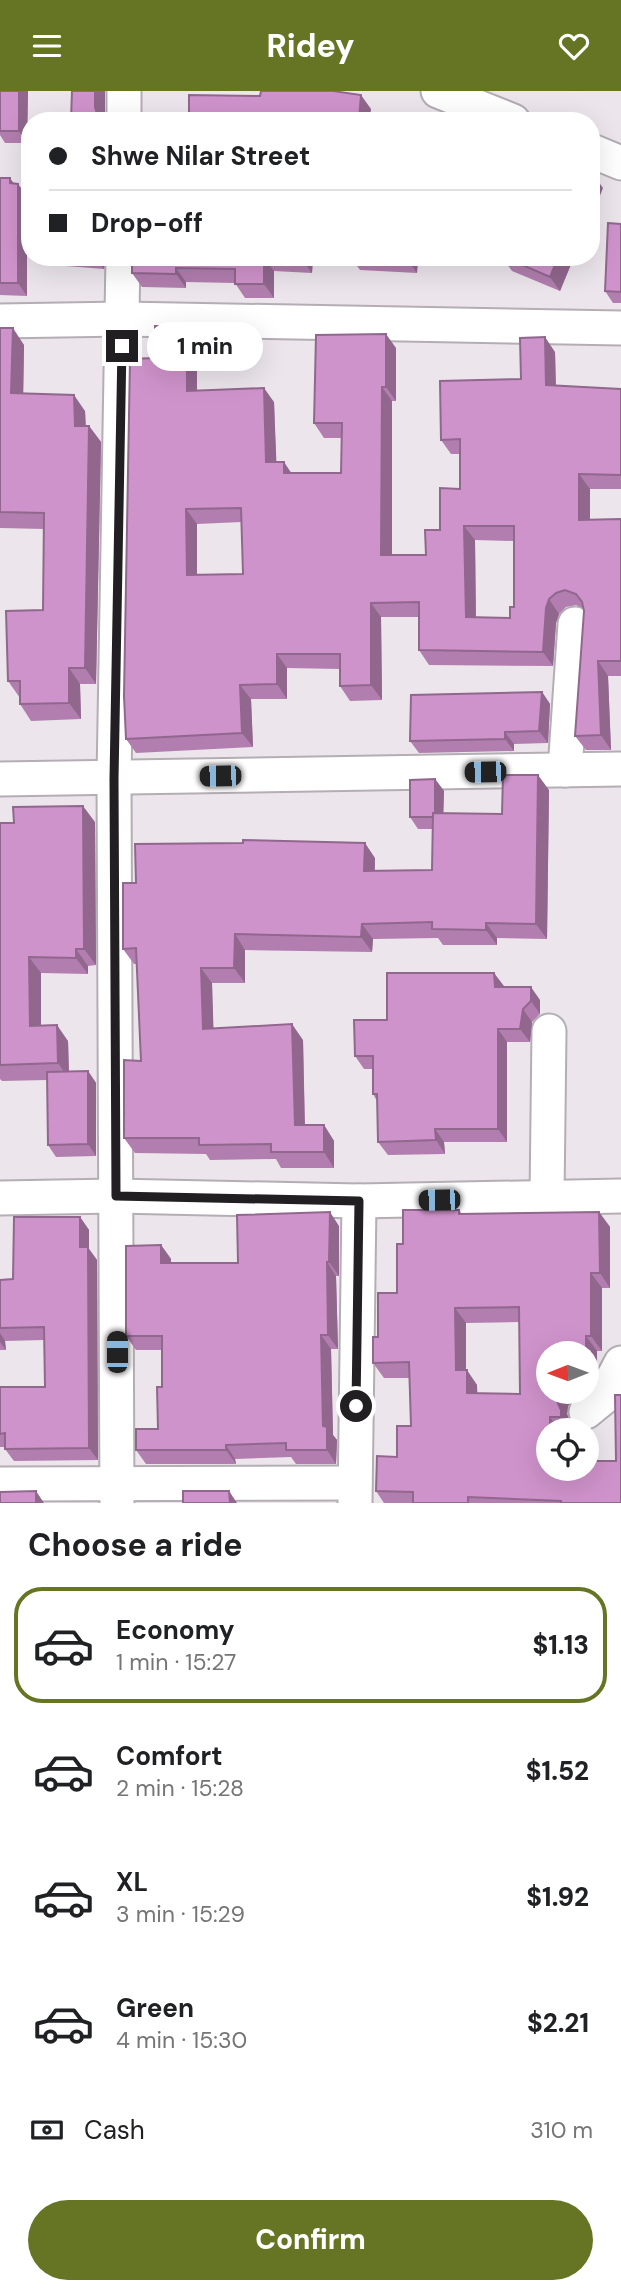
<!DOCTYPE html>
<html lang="en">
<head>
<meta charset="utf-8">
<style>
	body { margin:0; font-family:"DM Sans",sans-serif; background:#f6f6f6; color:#202124; height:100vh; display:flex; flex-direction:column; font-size:26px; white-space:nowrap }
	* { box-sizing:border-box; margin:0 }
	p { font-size:23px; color:#757577 }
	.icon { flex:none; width:38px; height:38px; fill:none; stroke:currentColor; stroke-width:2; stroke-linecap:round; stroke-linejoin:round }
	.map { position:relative; height:1412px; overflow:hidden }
	.drawer { display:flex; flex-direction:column; background:#fff; flex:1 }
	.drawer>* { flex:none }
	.guide { position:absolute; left:21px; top:21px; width:579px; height:154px; border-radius:28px; box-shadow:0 7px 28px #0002; display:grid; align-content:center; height:154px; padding:0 28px; background:#fff }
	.needle { width:46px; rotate:269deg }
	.controls { position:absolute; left:536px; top:1250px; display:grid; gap:14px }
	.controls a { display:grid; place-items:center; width:63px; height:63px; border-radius:50%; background:#fff; box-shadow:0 7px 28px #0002; font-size:35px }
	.end { position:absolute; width:32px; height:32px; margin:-16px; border:9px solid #211f21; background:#fff; box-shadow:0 0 0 4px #fff }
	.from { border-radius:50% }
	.bubble { position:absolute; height:49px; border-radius:24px; background:#fff; box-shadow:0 7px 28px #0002; font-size:23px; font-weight:800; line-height:49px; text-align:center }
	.car { position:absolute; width:21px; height:42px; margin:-21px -10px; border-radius:9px; box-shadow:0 0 5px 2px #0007; background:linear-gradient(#222 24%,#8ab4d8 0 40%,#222 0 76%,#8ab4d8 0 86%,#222 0) }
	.guide b { display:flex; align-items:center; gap:24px; height:66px; font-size:26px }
	.guide b+b { border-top:2px solid #e0e0e0 }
	.guide i { width:18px; height:18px; background:#202124 }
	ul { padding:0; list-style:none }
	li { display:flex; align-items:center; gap:21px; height:116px; margin:0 14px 10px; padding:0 14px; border:4px solid transparent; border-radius:28px }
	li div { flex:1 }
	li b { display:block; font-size:26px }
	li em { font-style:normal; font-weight:800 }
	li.on { border-color:#657523 }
	li>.icon { width:63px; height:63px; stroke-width:1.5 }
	h2 { padding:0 28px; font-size:32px; line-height:84px }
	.pay { display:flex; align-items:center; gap:18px; height:77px; padding:0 28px; font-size:26px }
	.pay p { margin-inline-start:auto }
	.button { display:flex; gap:14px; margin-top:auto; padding:14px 28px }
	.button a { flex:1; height:80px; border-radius:42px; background:#657523; color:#fff; font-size:28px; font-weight:800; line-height:80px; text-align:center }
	header { display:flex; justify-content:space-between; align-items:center; height:91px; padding:0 28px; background:#657523; color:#fff; font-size:32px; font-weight:800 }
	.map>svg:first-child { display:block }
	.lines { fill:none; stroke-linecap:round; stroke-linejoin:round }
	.minor-casing { stroke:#b4aeb4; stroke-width:37 }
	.minor { stroke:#fff; stroke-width:33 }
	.wall { fill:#b27eaf; fill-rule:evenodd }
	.shaded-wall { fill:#91678e }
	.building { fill:#cf93cb; stroke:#91678e; stroke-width:2; fill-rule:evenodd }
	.route { stroke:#211f21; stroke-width:9 }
</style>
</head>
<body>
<header><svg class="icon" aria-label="menu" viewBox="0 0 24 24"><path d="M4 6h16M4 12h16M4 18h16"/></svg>Ridey<svg class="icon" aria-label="heart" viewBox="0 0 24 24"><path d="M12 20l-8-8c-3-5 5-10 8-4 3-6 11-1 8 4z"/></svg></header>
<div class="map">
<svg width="621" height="1412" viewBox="0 0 621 1412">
	<rect width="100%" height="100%" fill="#ece6ec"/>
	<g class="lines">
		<g class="minor-casing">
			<g id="minor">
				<polyline points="438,0 513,30"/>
				<polyline points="124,30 124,0"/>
				<polyline points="592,60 621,72"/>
				<polyline points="0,230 123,228 621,237"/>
				<polyline points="565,679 575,533"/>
				<polyline points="0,688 621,678"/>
				<polyline points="0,1107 115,1105 359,1110 621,1105"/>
				<polyline points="547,1107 549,940"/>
				<polyline points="586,1321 602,1308 621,1272"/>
				<polyline points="0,1393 355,1392"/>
				<polyline points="117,1412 114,688 123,166"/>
				<polyline points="355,1412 359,1110"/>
			</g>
		</g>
		<use href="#minor" class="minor"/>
	</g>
	<g class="wall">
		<polygon points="0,0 28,0 27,52 5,52 0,44"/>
		<polygon points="0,87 10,87 13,92 27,105 27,205 0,204"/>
		<polygon points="621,133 621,212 613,212 605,200"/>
		<polygon points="60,166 105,166 104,178 66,175"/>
		<polygon points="132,166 418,166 417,182 360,179 352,168 313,166 312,182 274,180 274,207 245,207 235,192 186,191 186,197 142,196 132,182"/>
		<polygon points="449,166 468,166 465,173"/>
		<polygon points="502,166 574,166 560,200 512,180"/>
		<path d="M187,235L197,250V299L274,311L276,371L292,382H341L342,347H324L314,332L396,257V310H392V464H426L440,439L460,398V363H451L441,349L555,261L556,294L621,298V398H590V429L621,428V585H608L611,659H586L575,645L584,520L583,517L576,514L566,516L559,523L556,532L553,575L429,574L419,559V526H381L382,609L350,610L340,595V578L287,577V608H251L253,656L136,662L126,648L155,267ZM242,431L243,483H197V433ZM475,449L514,450V516L510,527L476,526Z"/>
		<polygon points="0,237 24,254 23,302 85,320 86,335 89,335 101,351 96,593 80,593 81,628 31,630 20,613 20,607 8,590 43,519 44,438 0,437"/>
		<polygon points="542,601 550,613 548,652 514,653 514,660 419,662 410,650"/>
		<polygon points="435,688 444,700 443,723 502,723 549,699 547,848 497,847 497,854 443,854 438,847 373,848 372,861 245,859 245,892 212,892 213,937 303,949 305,1034 324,1034 334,1050 334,1077 281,1077 276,1068 210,1069 206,1063 135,1062 124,1047 141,970 137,873 134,873 123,858 136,792 375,767 375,780 432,779 432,738 418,738 410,726"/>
		<polygon points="95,731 96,874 88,875 88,883 41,882 41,934 68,950 69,980 88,980 96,992 96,1065 56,1066 48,1054 47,989 2,990 0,988 0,732"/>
		<polygon points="504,895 504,896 540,909 540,923 532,931 530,951 507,951 507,1051 444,1051 445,1063 388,1064 378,1051 377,1010 373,1003 373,978 364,978 355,965 387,929"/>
		<path d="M459,1119L462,1123L599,1121L610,1136V1197H602V1260H597V1277L586,1296V1262L548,1300H581L574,1306L568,1315L567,1323L571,1334V1339H548V1377L621,1412H384L376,1400L397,1366L411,1335L410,1287H384L373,1272L378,1246L397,1202L403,1153ZM519,1231L520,1303L477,1302V1294L466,1279V1232Z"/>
		<polygon points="80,1126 89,1139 89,1158 97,1169 98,1369 14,1370 5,1358 5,1356 0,1356 0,1296 45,1296 44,1249 5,1250 6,1259 0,1259 0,1189 13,1188"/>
		<polygon points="339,1135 339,1185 336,1185 338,1258 331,1258 333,1344 337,1349 336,1373 296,1373 291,1366 235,1368 236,1373 146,1373 136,1359 158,1338 162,1296 162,1259 136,1259 126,1245 161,1154 171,1168 171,1172 238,1172"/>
	</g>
	<g class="shaded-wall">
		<polygon points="19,0 28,0 27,52 19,40"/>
		<polygon points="95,0 105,0 105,30 100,30 98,26 95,16"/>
		<polygon points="361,4 371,18 370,30 359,28"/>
		<polygon points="593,83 603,97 592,125 592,87"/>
		<polygon points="10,87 18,99 18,93 27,105 27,205 18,192"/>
		<polygon points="96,166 105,166 104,178"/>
		<polygon points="264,166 274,180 274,207 264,193"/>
		<polygon points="303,166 313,166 312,182 302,168"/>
		<polygon points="407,166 418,166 417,182 407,168"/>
		<polygon points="460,166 468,166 465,173"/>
		<polygon points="558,166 574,166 560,200 550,186"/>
		<polygon points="176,177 186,191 186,197 176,183"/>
		<polygon points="187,235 197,250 197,314 187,300"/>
		<polygon points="13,237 24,254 23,318 11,302"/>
		<polygon points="386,243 396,257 396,310 386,296"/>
		<polygon points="545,246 555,261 556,308 546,294"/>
		<polygon points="382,296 392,310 392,479 381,464"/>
		<polygon points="264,297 274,311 277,386 266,371"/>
		<polygon points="74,304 85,320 86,351 75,335"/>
		<polygon points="89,335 101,351 96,593 85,577"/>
		<polygon points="284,371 294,386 284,382"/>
		<polygon points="579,383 590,398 590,444 579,429"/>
		<polygon points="186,418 197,433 197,498 187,484"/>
		<polygon points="464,435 475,449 476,541 466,526"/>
		<polygon points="549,508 559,523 556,532 553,575 543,561 546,517"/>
		<polygon points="371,512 381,526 382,609 371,594"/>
		<polygon points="277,563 287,577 287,608 277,593"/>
		<polygon points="598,570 608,585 611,659 601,644"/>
		<polygon points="69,577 80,593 81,628 69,612"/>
		<polygon points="240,594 251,608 253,656 242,642"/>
		<polygon points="542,601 550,613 548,652 539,640"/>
		<polygon points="505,641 514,653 514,660 505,648"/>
		<polygon points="538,684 549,699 547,848 536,833"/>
		<polygon points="435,688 444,700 443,738 435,726"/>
		<polygon points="83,715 95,731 96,874 84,858"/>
		<polygon points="365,752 375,767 374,796 364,780"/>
		<polygon points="486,832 497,847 497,854 486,839"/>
		<polygon points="362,833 373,848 372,861 361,846"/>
		<polygon points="235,843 245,859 245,892 234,877"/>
		<polygon points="76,858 88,875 88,883 76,867"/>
		<polygon points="29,866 41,882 41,951 30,935"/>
		<polygon points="201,877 212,892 214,953 203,938"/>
		<polygon points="494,882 504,895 504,909 495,896"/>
		<polygon points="531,896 540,909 540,923 531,910"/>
		<polygon points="523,918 532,931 530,951 520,938"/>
		<polygon points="292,933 303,949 305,1050 295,1034"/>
		<polygon points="57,934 68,950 69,988 58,972"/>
		<polygon points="498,938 507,951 507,1051 498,1038"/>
		<polygon points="88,980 96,992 96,1065 88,1053"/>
		<polygon points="324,1034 334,1050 334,1077 324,1061"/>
		<polygon points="435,1038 444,1051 445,1063 436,1049"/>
		<polygon points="330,1121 339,1135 339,1185 329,1171"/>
		<polygon points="599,1121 610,1136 610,1197 600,1182"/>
		<polygon points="80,1126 89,1139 89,1158 97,1169 98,1369 89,1357 80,1156"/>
		<polygon points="161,1154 171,1168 171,1186 161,1172"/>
		<polygon points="327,1171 336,1185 338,1258 328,1244"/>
		<polygon points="591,1182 602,1197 602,1260 591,1245"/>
		<polygon points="455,1217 466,1232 466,1294 456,1279"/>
		<polygon points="0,1242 5,1250 6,1259 0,1251"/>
		<polygon points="321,1244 331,1258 333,1344 337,1349 336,1373 327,1359 323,1335"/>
		<polygon points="586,1245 597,1260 597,1277 587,1296"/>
		<polygon points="467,1279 477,1294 478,1317 467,1302"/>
		<polygon points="557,1300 570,1300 574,1306 568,1315 567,1323 571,1334 571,1339 570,1339 561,1326 556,1308"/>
		<polygon points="550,1326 559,1339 550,1339"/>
		<polygon points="226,1354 235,1368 236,1373 226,1359"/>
		<polygon points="36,1400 44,1412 36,1412"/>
		<polygon points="229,1400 237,1412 230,1412"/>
	</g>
	<g class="building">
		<rect x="0" y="0" width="19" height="40"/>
		<polygon points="72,0 95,0 95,16 98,26 102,30 60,30 60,28 71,28"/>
		<polygon points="261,0 333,0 361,4 359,28 372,30 126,30 131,25 189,24 189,4 260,5"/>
		<polygon points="0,87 10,87 10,92 18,93 18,192 0,192"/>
		<polygon points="608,132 621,133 621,201 605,200"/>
		<polygon points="132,166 264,166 264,193 235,193 235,178 176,177 176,183 132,182"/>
		<polygon points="272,166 303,166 302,168"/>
		<polygon points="373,166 407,166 407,168"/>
		<polygon points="504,166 558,166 550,186"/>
		<path d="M155,235H187V300L264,297L266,371H284V382H341L342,332H314L316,244L386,243V296H382L381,464H426L425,439H440V397L460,398V348L441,349L440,290L521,288L520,247L545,246L546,294L621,298V384L579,383V429L621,428V570H598L601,644L575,645L584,520L582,511L576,503L565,499L556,502L549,508L546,517L543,561L419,559V511L371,512V594L340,595V563H277V593L240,594L242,642L126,648L124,605L130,268L155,267ZM241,417L243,483L187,484L186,418ZM464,435H514V516H510V527L466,526Z"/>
		<polygon points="0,237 13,237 11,302 74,304 75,335 89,335 85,577 69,577 69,612 20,613 20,590 8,590 6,520 43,519 44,422 0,421"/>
		<polygon points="542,601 539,640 505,641 505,648 410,650 411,604"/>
		<polygon points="503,684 538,684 536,833 486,832 486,839 432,838 432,831 362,833 361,846 235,843 234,877 201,877 203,938 292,933 295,1034 324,1034 324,1061 271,1061 271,1053 199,1054 199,1047 124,1047 124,969 141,970 136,857 123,858 123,792 136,792 135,753 243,752 243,749 365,752 364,780 432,779 433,722 502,723"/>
		<polygon points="435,688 435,722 433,722 433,726 410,726 410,689"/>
		<polygon points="83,715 84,858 76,858 76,867 29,866 30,935 57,934 58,972 0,974 0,732 14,732 13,716"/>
		<polygon points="387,882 494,882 495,896 531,896 531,910 523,918 520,938 498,938 498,1038 435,1038 436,1049 378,1051 377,1003 373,1003 373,965 355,965 354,929 387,929"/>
		<polygon points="88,980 88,1053 48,1054 47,981"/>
		<path d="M403,1119H459V1123L599,1121L600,1182H591V1245H586V1262H548V1300H557L556,1308L561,1319V1326H550V1339H548V1377H586V1370H616L615,1304H621V1412H561V1410L468,1406V1412H413V1401L376,1400L377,1365L397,1366V1335H411L409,1271L373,1272V1246H378V1202H397V1153H403ZM519,1216L520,1303L467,1302V1279H456L455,1217Z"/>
		<polygon points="330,1121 329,1171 327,1171 328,1244 321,1244 323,1335 327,1336 327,1359 286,1359 286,1352 226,1354 226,1359 136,1359 136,1338 158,1338 157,1296 162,1296 162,1245 126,1245 126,1155 161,1154 161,1172 238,1172 237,1124"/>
		<polygon points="14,1126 80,1126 80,1156 88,1156 89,1357 5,1358 5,1342 0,1343 0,1296 45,1296 44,1236 0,1237 0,1189 13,1188"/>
		<polygon points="36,1400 36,1412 0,1412 0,1401"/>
		<polygon points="183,1400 229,1400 230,1412 183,1412"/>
	</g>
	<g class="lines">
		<polyline class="route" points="122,255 114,688 116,1105 359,1110 356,1315"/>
	</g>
</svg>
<div class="controls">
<a><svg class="needle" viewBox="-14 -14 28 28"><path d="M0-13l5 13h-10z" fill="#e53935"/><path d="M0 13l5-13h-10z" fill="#757577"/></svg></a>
<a><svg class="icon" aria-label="locate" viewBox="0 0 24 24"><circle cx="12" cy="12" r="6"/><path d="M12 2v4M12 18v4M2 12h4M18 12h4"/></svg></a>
</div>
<i class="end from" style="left:356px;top:1315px"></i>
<i class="end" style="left:122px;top:255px"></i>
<div class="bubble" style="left:147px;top:231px;width:116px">1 min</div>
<i class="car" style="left:485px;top:681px;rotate:269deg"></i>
<i class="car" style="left:220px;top:685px;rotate:269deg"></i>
<i class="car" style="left:439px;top:1109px;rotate:269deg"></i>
<i class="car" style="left:117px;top:1261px;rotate:0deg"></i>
<div class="guide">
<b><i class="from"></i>Shwe Nilar Street</b>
<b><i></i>Drop-off</b>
</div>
</div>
<section class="drawer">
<h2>Choose a ride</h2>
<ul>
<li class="on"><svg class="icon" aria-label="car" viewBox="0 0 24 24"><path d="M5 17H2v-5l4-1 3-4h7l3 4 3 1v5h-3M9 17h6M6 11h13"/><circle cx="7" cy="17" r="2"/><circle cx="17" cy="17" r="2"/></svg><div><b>Economy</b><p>1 min · 15:27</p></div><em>$1.13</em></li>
<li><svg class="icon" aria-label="car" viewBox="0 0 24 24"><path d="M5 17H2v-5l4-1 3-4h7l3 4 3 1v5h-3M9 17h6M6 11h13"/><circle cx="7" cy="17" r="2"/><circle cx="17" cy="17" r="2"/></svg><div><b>Comfort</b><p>2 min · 15:28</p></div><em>$1.52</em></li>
<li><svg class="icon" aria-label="car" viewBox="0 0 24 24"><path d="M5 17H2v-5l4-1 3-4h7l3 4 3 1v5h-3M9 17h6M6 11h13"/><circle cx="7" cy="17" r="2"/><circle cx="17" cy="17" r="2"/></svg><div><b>XL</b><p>3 min · 15:29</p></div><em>$1.92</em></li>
<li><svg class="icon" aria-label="car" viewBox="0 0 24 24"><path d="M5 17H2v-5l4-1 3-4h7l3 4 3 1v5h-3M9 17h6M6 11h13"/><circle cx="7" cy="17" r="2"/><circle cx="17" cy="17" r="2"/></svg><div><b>Green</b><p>4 min · 15:30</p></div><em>$2.21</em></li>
</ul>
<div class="pay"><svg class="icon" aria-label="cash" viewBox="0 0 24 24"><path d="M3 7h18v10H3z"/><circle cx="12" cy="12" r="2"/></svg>Cash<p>310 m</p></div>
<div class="button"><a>Confirm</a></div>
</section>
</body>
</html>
